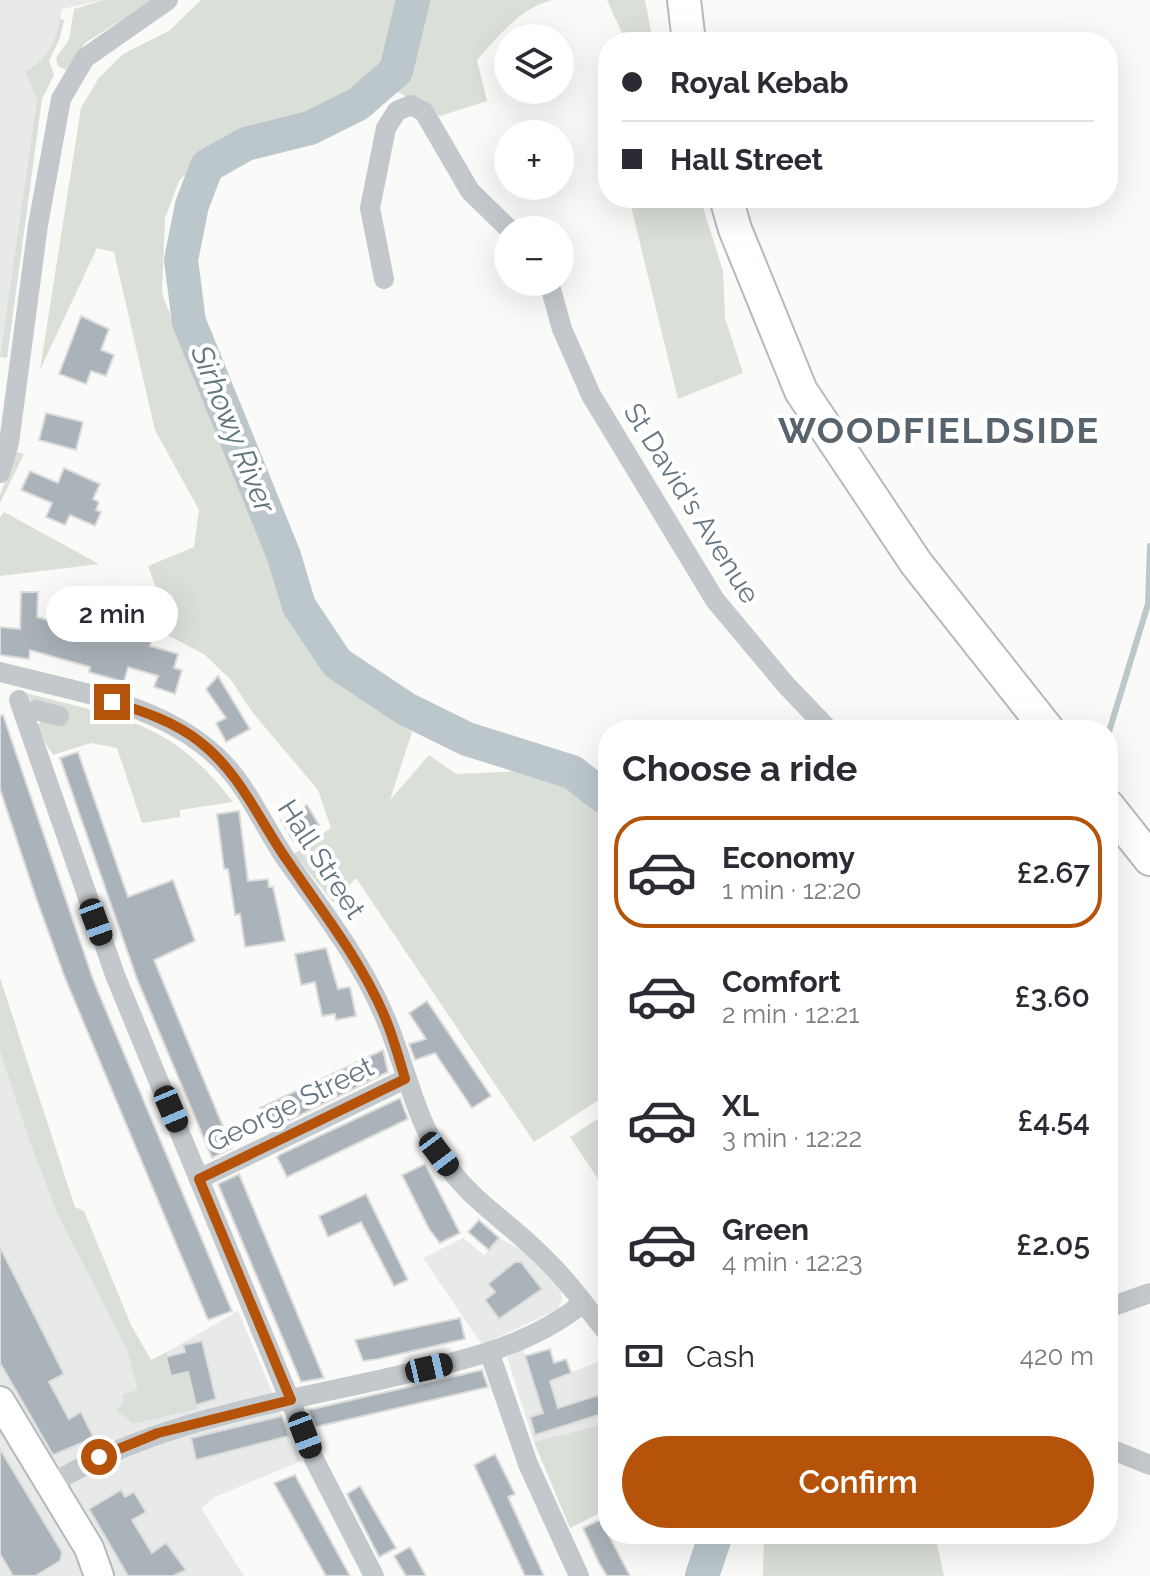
<!DOCTYPE html>
<html lang="en">
<head>
<meta charset="utf-8">
<style>
	body { margin:0; font-family:Raleway,sans-serif; background:#f2f2f3; color:#2b2b33; height:100vh; display:flex; flex-direction:column; font-size:30px; white-space:nowrap }
	* { box-sizing:border-box; margin:0 }
	p { font-size:26px; color:#7c7c81 }
	.icon { flex:none; width:44px; height:44px; fill:none; stroke:currentColor; stroke-width:2; stroke-linecap:round; stroke-linejoin:round }
	.map { position:relative; flex:1; overflow:hidden }
	.panel { position:absolute; left:598px; top:720px; width:520px; height:824px; display:flex; flex-direction:column; background:#fff; border-radius:32px; box-shadow:0 8px 32px #0002 }
	.panel>* { flex:none }
	.hud { position:absolute; left:598px; top:32px; width:520px; height:176px; border-radius:32px; box-shadow:0 8px 32px #0002; display:grid; align-content:center; height:176px; padding:0 24px; background:#fff }
	.controls { position:absolute; left:494px; top:24px; display:grid; gap:16px }
	.controls a { display:grid; place-items:center; width:80px; height:80px; border-radius:50%; background:#fff; box-shadow:0 8px 32px #0002; font-size:40px }
	.end { position:absolute; width:36px; height:36px; margin:-18px; border:10px solid #b45309; background:#fff; box-shadow:0 0 0 4px #fff }
	.from { border-radius:50% }
	.bubble { position:absolute; height:56px; border-radius:28px; background:#fff; box-shadow:0 8px 32px #0002; font-size:26px; font-weight:600; line-height:56px; text-align:center }
	.car { position:absolute; width:24px; height:48px; margin:-24px -12px; border-radius:10px; box-shadow:0 0 6px 2px #0007; background:linear-gradient(#222 24%,#8ab4d8 0 40%,#222 0 76%,#8ab4d8 0 86%,#222 0) }
	.hud b { display:flex; align-items:center; gap:28px; height:76px; font-size:30px }
	.hud b+b { border-top:2px solid #e1e1e2 }
	.hud i { width:20px; height:20px; background:#2b2b33 }
	ul { padding:0; list-style:none }
	li { display:flex; align-items:center; gap:24px; height:112px; margin:0 16px 12px; padding:0 8px; border:4px solid transparent; border-radius:32px }
	li div { flex:1 }
	li b { display:block; font-size:30px }
	li em { font-style:normal; font-weight:600 }
	li.active { border-color:#b45309 }
	li>.icon { width:72px; height:72px; stroke-width:1.5 }
	h2 { padding:0 24px; font-size:36px; line-height:96px }
	.pay { display:flex; align-items:center; gap:20px; height:88px; padding:0 24px; font-size:30px }
	.pay p { margin-inline-start:auto }
	.action { display:flex; gap:16px; margin-top:auto; padding:16px 24px }
	.action a { flex:1; height:92px; border-radius:48px; background:#b45309; color:#fff; font-size:32px; font-weight:600; line-height:92px; text-align:center }
	.map>svg:first-child { display:block }
	.built { fill:#e8e9e9 }
	.green { fill:#dadfd7 }
	.lines { fill:none; stroke-linecap:round; stroke-linejoin:round }
	.stream { stroke:#bbc7cb; stroke-width:6 }
	.river { stroke:#bbc7cb; stroke-width:34 }
	.building { fill:#aab3b9; stroke:#dcdcda; stroke-width:2 }
	.secondary-casing { stroke:#b3babf; stroke-width:32 }
	.primary-casing { stroke:#b5babe; stroke-width:36 }
	.minor { stroke:#c3c8cc; stroke-width:20 }
	.secondary { stroke:#fff; stroke-width:28 }
	.primary { stroke:#fff; stroke-width:32 }
	.route { stroke:#b45309; stroke-width:10 }
	.labels { text-anchor:middle; stroke-width:8; stroke-linejoin:round; paint-order:stroke }
	.street-label { font-size:28px; fill:#657683; stroke:#fff }
	.water-label { font-size:30px; font-style:italic; fill:#60757c; stroke:#fff }
	.district-label { font-size:36px; font-weight:bold; letter-spacing:2px; fill:#57646e; stroke:#fff }
</style>
</head>
<body>
<div class="map">
<svg width="1150" height="1576" viewBox="0 0 1150 1576">
	<rect width="100%" height="100%" fill="#fafaf8"/>
	<g class="built">
		<polygon points="0,0 104,0 62,9 57,39 43,59 25,71 37,99 0,359"/>
		<polygon points="0,1051 58,1215 127,1350 134,1375 151,1361 238,1311 301,1461 215,1497 201,1508 244,1576 0,1576"/>
		<polygon points="463,1238 484,1255 499,1238 522,1250 560,1285 562,1300 558,1309 482,1345 423,1258"/>
		<polygon points="523,1349 535,1387 605,1359 608,1423 534,1442 507,1357"/>
	</g>
	<g class="green">
		<polygon points="104,0 153,0 85,43 66,70 58,66 56,58 69,40 74,9"/>
		<path d="M201,0H553C519,8 500,35 477,60L487,101L440,116L400,93L355,85L312,116L251,130L212,148L179,181L165,218L162,294L285,599L324,664L412,732L390,800L429,755L456,774L551,770L608,824V1094L534,1142L356,878L333,902L294,854L331,828L318,790L253,713L231,680L205,655L162,632L166,616L148,566L194,547L199,510L155,430L114,252L97,248L40,370L81,108L98,79L123,54L169,31Z"/>
		<polygon points="607,0 645,0 653,42 626,42"/>
		<path d="M60,19L64,20L60,38L49,61L54,75L42,99L7,358L0,357L37,99L25,71C47,60 56,43 60,19Z"/>
		<polygon points="629,198 700,198 723,271 725,318 743,373 678,399"/>
		<polygon points="16,452 24,454 0,503 0,495"/>
		<polygon points="4,512 99,564 0,576 0,518"/>
		<path d="M26,693C123,719 169,719 233,802L180,810V817L142,823L117,748L91,743L53,755L36,728L43,718Z"/>
		<polygon points="0,978 75,1207 84,1211 131,1325 151,1360 167,1352 171,1376 188,1372 197,1409 133,1424 116,1410 123,1404 123,1394 138,1390 127,1350 58,1215 30,1142 0,1051"/>
		<polygon points="608,1112 608,1190 606,1191 570,1137"/>
		<polygon points="608,1423 608,1509 570,1528 534,1442"/>
		<polygon points="764,1534 935,1534 944,1576 763,1576"/>
	</g>
	<g class="lines">
		<polyline class="stream" points="1108,735 1148,604 1150,546"/>
		<g class="river">
			<polyline points="413,0 396,71 358,104 310,128 246,144 207,166 192,205 181,260 189,322 284,556 299,606 337,663 406,709 467,739 572,772 608,800"/>
			<polyline points="702,1576 716,1534"/>
		</g>
	</g>
	<g class="building">
		<polygon points="81,316 109,329 101,350 114,355 106,376 91,371 86,384 59,374"/>
		<polygon points="46,413 83,422 76,450 39,440"/>
		<polygon points="64,468 100,484 93,499 99,502 96,510 101,512 95,526 70,515 65,525 46,517 52,503 21,490 30,471 58,483"/>
		<polygon points="21,592 38,592 37,617 102,635 110,604 158,618 150,646 178,654 174,668 182,670 175,694 154,687 158,676 128,667 124,682 89,672 90,667 30,650 29,659 0,655 0,627 20,629"/>
		<polygon points="218,676 250,729 226,742 216,723 226,718 206,689"/>
		<polygon points="3,715 94,982 232,1311 208,1320 65,978 35,895 0,789 0,716"/>
		<polygon points="78,752 128,897 173,880 195,941 154,960 232,1148 212,1158 137,979 60,758"/>
		<polygon points="307,805 319,825 293,840 281,820"/>
		<polygon points="239,811 248,881 268,879 269,887 273,887 285,941 245,947 240,914 235,915 228,869 224,869 217,814"/>
		<polygon points="326,948 338,989 350,987 356,1016 336,1020 335,1014 322,1016 315,982 301,985 295,954"/>
		<polygon points="427,1001 491,1096 472,1108 435,1053 415,1060 409,1044 426,1039 409,1013"/>
		<polygon points="383,1050 388,1072 270,1130 260,1108"/>
		<polygon points="400,1098 408,1119 287,1177 277,1157 281,1154"/>
		<polygon points="425,1164 460,1233 440,1243 429,1229 402,1175"/>
		<polygon points="239,1174 307,1337 324,1378 301,1382 218,1184"/>
		<polygon points="366,1194 408,1280 394,1286 361,1222 328,1237 319,1216"/>
		<polygon points="479,1220 499,1238 489,1250 468,1232"/>
		<polygon points="0,1247 64,1374 49,1382 69,1419 81,1412 94,1438 53,1455 0,1363"/>
		<polygon points="515,1262 521,1262 542,1289 499,1319 485,1300 495,1292 488,1284"/>
		<polygon points="460,1318 465,1339 378,1359 363,1361 355,1340"/>
		<polygon points="202,1341 216,1399 196,1405 188,1372 171,1376 166,1357 185,1352 183,1345"/>
		<polygon points="550,1349 554,1363 566,1359 571,1373 550,1381 558,1408 605,1393 608,1412 535,1435 530,1417 543,1413 525,1356"/>
		<polygon points="482,1370 488,1387 415,1404 315,1427 308,1410"/>
		<polygon points="282,1416 289,1436 196,1460 191,1438"/>
		<polygon points="0,1449 62,1552 60,1561 35,1576 13,1576 0,1554"/>
		<polygon points="495,1454 515,1494 508,1497 544,1576 525,1576 474,1465"/>
		<polygon points="295,1475 338,1554 350,1576 326,1576 274,1483"/>
		<polygon points="360,1486 396,1548 379,1557 347,1494"/>
		<polygon points="121,1490 125,1497 134,1492 146,1512 132,1520 152,1553 166,1543 186,1570 173,1576 128,1576 89,1509"/>
		<polygon points="604,1518 608,1534 630,1576 607,1576 599,1563 583,1528"/>
		<polygon points="410,1547 426,1576 406,1576 394,1556"/>
	</g>
	<g class="lines">
		<g class="secondary-casing">
			<polyline id="secondary" points="0,1401 89,1548 99,1576"/>
		</g>
		<g class="primary-casing">
			<g id="primary">
				<polyline points="684,0 689,42"/>
				<polyline points="726,198 735,229 801,391 916,563 1048,730"/>
				<polyline points="1108,806 1150,859"/>
			</g>
		</g>
		<g class="minor">
			<polyline points="384,279 370,208 386,128 397,111 411,105 424,112 470,191 510,230"/>
			<polyline points="549,282 562,329 591,395 715,600 786,685 829,730"/>
			<polyline points="0,473 9,443 38,225 61,99 85,58 168,0"/>
			<path d="M0,672C76,692 169,704 225,765C251,793 266,831 288,862C322,910 360,959 384,1015C404,1060 413,1112 440,1155C468,1199 502,1217 538,1252C565,1277 585,1305 608,1334"/>
			<polyline points="19,700 115,975 315,1461 374,1576"/>
			<polyline points="24,714 36,710 59,716"/>
			<polyline points="199,1179 405,1079"/>
			<polyline points="1108,1308 1150,1293"/>
			<polyline points="490,1354 528,1464 579,1576"/>
			<polyline points="1113,1450 1150,1465"/>
			<path d="M50,1485C153,1421 275,1404 392,1377C459,1361 528,1348 583,1303"/>
		</g>
		<use href="#secondary" class="secondary"/>
		<use href="#primary" class="primary"/>
	</g>
	<g class="lines">
		<path class="route" d="M99,1457L158,1433L291,1400L199,1179L405,1079C399,1058 393,1036 384,1015C360,959 321,910 287,860C259,820 240,773 200,742C175,722 143,711 112,702"/>
	</g>
	<g class="labels">
		<g class="street-label">
			<text transform="translate(692 503) rotate(58)" y="10">St David's Avenue</text>
			<text transform="translate(322 859) rotate(57)" y="10">Hall Street</text>
			<text transform="translate(290 1104) rotate(-26)" y="10">George Street</text>
		</g>
		<g class="water-label">
			<text transform="translate(233 429) rotate(68)" y="10">Sirhowy River</text>
		</g>
		<g class="district-label">
			<text x="939" y="443">WOODFIELDSIDE</text>
		</g>
	</g>
</svg>
<div class="controls">
<a><svg class="icon" aria-label="layers" viewBox="0 0 24 24"><path d="M12 4l9 5-9 5-9-5zM3 14l9 5 9-5"/></svg></a>
<a>+</a>
<a>−</a>
</div>
<i class="end from" style="left:99px;top:1457px"></i>
<i class="end" style="left:112px;top:702px"></i>
<div class="bubble" style="left:46px;top:586px;width:132px">2 min</div>
<i class="car" style="left:96px;top:922px;rotate:160deg"></i>
<i class="car" style="left:171px;top:1109px;rotate:157deg"></i>
<i class="car" style="left:439px;top:1154px;rotate:143deg"></i>
<i class="car" style="left:429px;top:1368px;rotate:77deg"></i>
<i class="car" style="left:305px;top:1435px;rotate:159deg"></i>
<div class="hud">
<b><i class="from"></i>Royal Kebab</b>
<b><i></i>Hall Street</b>
</div>
<section class="panel">
<h2>Choose a ride</h2>
<ul>
<li class="active"><svg class="icon" aria-label="car" viewBox="0 0 24 24"><path d="M5 17H2v-5l4-1 3-4h7l3 4 3 1v5h-3M9 17h6M6 11h13"/><circle cx="7" cy="17" r="2"/><circle cx="17" cy="17" r="2"/></svg><div><b>Economy</b><p>1 min · 12:20</p></div><em>£2.67</em></li>
<li><svg class="icon" aria-label="car" viewBox="0 0 24 24"><path d="M5 17H2v-5l4-1 3-4h7l3 4 3 1v5h-3M9 17h6M6 11h13"/><circle cx="7" cy="17" r="2"/><circle cx="17" cy="17" r="2"/></svg><div><b>Comfort</b><p>2 min · 12:21</p></div><em>£3.60</em></li>
<li><svg class="icon" aria-label="car" viewBox="0 0 24 24"><path d="M5 17H2v-5l4-1 3-4h7l3 4 3 1v5h-3M9 17h6M6 11h13"/><circle cx="7" cy="17" r="2"/><circle cx="17" cy="17" r="2"/></svg><div><b>XL</b><p>3 min · 12:22</p></div><em>£4.54</em></li>
<li><svg class="icon" aria-label="car" viewBox="0 0 24 24"><path d="M5 17H2v-5l4-1 3-4h7l3 4 3 1v5h-3M9 17h6M6 11h13"/><circle cx="7" cy="17" r="2"/><circle cx="17" cy="17" r="2"/></svg><div><b>Green</b><p>4 min · 12:23</p></div><em>£2.05</em></li>
</ul>
<div class="pay"><svg class="icon" aria-label="cash" viewBox="0 0 24 24"><path d="M3 7h18v10H3z"/><circle cx="12" cy="12" r="2"/></svg>Cash<p>420 m</p></div>
<div class="action"><a>Confirm</a></div>
</section>
</div>
</body>
</html>
